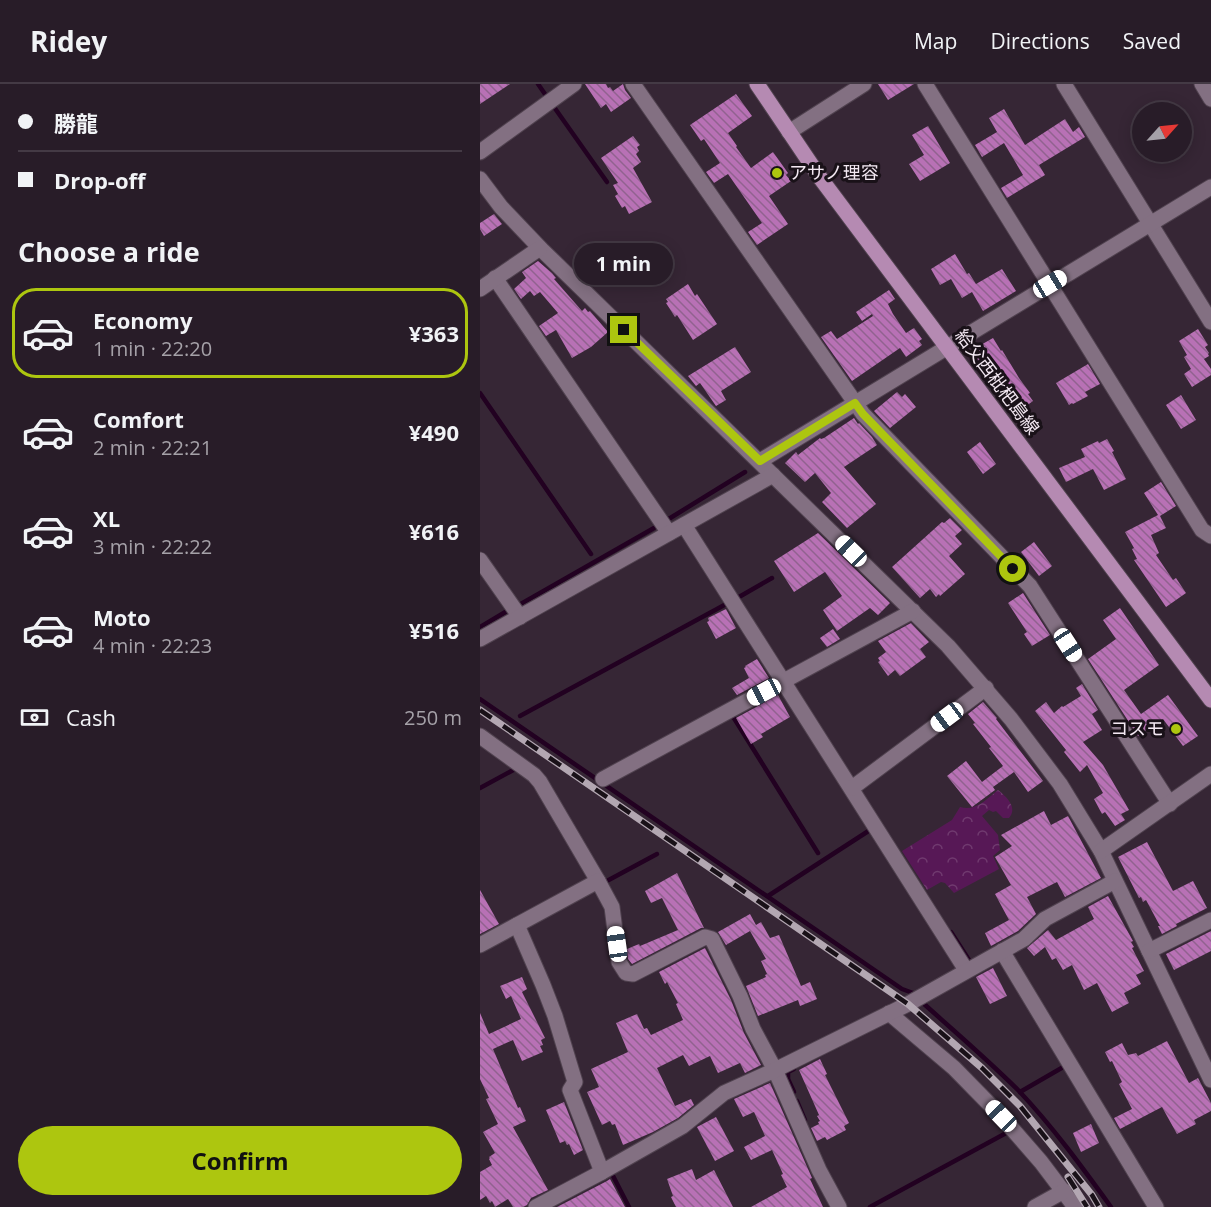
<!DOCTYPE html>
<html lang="en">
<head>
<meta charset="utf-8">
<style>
	body { margin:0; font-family:"Open Sans","Noto Sans JP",sans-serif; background:#302530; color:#f1f3f6; height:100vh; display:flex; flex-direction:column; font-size:22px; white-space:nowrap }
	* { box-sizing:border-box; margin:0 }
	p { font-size:20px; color:#a5a1a8 }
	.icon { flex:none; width:33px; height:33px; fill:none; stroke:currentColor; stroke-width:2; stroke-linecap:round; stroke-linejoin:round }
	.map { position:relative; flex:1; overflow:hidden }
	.details { display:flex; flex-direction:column; background:#281c28; width:480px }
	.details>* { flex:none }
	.guide { display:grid; align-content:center; height:132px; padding:0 18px; background:#281c28 }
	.needle { width:39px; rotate:63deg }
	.buttons { position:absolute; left:652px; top:18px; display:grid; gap:12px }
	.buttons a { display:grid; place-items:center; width:60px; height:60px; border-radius:50%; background:#281c28; box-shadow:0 3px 15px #0003,0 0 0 2px #443a45; font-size:30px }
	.end { position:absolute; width:27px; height:27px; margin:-14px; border:8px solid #adc60f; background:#111; box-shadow:0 0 0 3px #111 }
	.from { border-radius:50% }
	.bubble { position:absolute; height:42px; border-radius:21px; background:#281c28; box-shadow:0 3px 15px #0003,0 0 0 2px #443a45; font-size:20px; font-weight:700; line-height:42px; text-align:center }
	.car { position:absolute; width:18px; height:36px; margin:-18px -9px; border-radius:8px; box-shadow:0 0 4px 2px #0007; background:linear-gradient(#fff 24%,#345 0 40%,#fff 0 76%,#345 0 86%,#fff 0) }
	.guide b { display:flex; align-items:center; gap:21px; height:57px; font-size:22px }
	.guide b+b { border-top:2px solid #443a45 }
	.guide i { width:15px; height:15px; background:#f1f3f6 }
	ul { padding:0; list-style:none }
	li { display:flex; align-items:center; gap:18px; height:90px; margin:0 12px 9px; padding:0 6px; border:3px solid transparent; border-radius:24px }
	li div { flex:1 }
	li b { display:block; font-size:22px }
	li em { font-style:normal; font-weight:700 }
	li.active { border-color:#adc60f }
	li>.icon { width:54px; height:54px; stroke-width:1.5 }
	h2 { padding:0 18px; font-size:27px; line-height:72px }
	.pay { display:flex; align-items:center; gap:15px; height:66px; padding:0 18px; font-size:22px }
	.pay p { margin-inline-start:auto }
	.cta { display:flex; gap:12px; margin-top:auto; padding:12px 18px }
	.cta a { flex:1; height:69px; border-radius:36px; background:#adc60f; color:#111; font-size:24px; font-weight:700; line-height:69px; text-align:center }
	header { display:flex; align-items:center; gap:36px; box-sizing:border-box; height:84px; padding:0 30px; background:#281c28; border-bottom:2px solid #443a45 }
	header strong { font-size:28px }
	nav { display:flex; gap:33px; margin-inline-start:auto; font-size:21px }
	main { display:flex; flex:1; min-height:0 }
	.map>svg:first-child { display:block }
	.forest { fill:url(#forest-crowns) }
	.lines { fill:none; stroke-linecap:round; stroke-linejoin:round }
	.stream { stroke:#220121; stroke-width:4.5 }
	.building { fill:url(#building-back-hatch) }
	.minor-casing { stroke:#50424f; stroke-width:17 }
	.major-casing { stroke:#50424f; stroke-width:17 }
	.minor { stroke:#837082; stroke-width:15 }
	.major { stroke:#b58ab2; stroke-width:15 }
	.rail-casing { stroke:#b3a7b2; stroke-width:7 }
	.rail { stroke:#191118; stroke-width:4.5; stroke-dasharray:14; stroke-linecap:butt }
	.route { stroke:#adc60f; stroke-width:8 }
	.poi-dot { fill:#adc60f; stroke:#191118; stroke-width:2 }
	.labels { text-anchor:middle; stroke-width:6; stroke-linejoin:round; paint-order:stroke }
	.poi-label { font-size:18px; fill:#f3e8f2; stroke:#191118; text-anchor:start }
	.street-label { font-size:18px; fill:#f3e8f2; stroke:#191118 }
</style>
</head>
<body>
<header>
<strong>Ridey</strong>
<nav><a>Map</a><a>Directions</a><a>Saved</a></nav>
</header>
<main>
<section class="details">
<div class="guide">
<b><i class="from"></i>勝龍</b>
<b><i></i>Drop-off</b>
</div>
<h2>Choose a ride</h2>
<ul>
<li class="active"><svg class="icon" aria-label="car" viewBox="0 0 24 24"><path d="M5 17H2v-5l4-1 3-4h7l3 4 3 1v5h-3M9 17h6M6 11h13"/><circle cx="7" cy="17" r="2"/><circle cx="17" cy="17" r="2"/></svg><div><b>Economy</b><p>1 min · 22:20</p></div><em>¥363</em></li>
<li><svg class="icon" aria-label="car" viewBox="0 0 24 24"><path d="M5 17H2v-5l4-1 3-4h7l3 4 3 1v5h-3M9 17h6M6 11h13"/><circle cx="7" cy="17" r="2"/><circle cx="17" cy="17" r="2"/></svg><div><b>Comfort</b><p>2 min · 22:21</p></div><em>¥490</em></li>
<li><svg class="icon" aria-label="car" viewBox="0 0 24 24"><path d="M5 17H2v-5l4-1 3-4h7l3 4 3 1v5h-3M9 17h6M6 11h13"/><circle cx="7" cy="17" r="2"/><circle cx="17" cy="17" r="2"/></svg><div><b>XL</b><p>3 min · 22:22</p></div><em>¥616</em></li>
<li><svg class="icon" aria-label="car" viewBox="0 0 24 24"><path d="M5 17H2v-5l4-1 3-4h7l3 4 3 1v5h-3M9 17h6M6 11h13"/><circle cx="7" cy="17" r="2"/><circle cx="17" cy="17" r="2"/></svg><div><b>Moto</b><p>4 min · 22:23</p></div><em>¥516</em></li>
</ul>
<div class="pay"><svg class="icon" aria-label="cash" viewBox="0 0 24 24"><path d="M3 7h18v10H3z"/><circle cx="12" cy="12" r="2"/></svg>Cash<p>250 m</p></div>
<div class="cta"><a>Confirm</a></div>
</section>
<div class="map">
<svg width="731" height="1123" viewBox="0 0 731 1123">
	<defs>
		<pattern id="forest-crowns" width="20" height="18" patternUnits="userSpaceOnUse" patternTransform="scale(1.5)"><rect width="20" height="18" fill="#571856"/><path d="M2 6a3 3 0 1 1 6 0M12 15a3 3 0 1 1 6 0" fill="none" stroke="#703a6f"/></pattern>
		<pattern id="building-back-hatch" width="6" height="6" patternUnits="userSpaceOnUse" patternTransform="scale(1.5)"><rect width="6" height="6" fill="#b871b5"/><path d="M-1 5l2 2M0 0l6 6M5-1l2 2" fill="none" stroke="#91628f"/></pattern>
	</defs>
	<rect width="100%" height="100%" fill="#362635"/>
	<path class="forest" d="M518,706C527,713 538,724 529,734H523L516,727L513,728L509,726L502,732L518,751L520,766L513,772L519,785L474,809L465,799L461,798L447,806L422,767L472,736L480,723C495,728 507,715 518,706Z"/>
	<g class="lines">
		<g class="stream">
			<polyline points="58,0 67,13"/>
			<polyline points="74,23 127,98"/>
			<polyline points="0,309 111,470"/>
			<polyline points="187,436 265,388"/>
			<polyline points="259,513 292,494"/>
			<polyline points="39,521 174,444"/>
			<polyline points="0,543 27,527"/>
			<polyline points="0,615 422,905 433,909"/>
			<polyline points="252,631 338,769"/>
			<polyline points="40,632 248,519"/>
			<polyline points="0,704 37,684"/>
			<polyline points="125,798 177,770"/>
			<polyline points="288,812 390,746"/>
			<polyline points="471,848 489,876"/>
			<path d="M443,919C475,948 508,976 539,1007C573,1043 602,1083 631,1123"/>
			<polyline points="314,1008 308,995 308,988 314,985"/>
			<polyline points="540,1008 585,982"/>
			<polyline points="317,1017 325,1036"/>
			<polyline points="132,1090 149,1123"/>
			<polyline points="390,1123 528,1048"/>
		</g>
	</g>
	<g class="building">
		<polygon points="0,0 30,0 0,20"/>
		<polygon points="105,0 126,0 128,4 130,3 133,7 143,0 145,6 151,14 131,28 126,20 121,24"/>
		<polygon points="398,0 434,0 408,16"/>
		<polygon points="256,10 272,32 248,49 257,62 256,63 271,84 293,68 308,89 306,91 311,97 289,112 308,140 277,161 268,148 282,139 248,90 234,99 226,88 240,79 224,55 221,57 210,41"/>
		<polygon points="524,25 545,61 585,35 593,48 599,43 605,53 559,81 565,91 527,114 521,104 543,91 524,59 502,73 495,61 517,48 509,34"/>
		<polygon points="448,42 470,79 440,97 429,80 444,71 432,51"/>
		<polygon points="153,52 160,61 157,63 159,67 156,70 161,78 153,84 172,118 149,130 145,122 142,124 135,112 138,110 133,101 138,99 121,74"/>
		<polygon points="14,130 22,140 4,152 0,145 0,139"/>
		<polygon points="475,170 487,190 489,189 496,200 522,185 536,207 503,227 492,208 482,214 471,195 460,201 451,185"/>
		<polygon points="58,177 72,189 76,194 74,195 102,227 105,224 108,228 110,227 128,248 111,263 92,274 76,246 66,252 59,242 78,229 60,208 54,212 50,207 41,215 34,205 46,194 42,188"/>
		<polygon points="208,200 215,212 217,210 237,240 213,256 197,231 195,233 186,219 188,218 186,215"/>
		<polygon points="409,206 415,215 408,220 413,230 426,249 434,244 442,255 439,257 442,261 426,273 420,264 372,297 341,253 351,247 357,255 393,232 392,230 382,237 376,228"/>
		<polygon points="718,245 728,261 725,263 729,269 728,270 729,272 724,275 731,285 731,291 712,303 704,290 711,285 704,273 707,271 699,257"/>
		<polygon points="513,254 521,267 522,266 539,294 550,309 548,310 553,317 542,325 538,320 537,321 527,307 526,308 502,274 498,276 492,266"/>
		<polygon points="255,263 271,288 241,307 246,316 236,322 220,299 216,302 208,292"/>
		<polygon points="608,280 620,300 605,308 608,312 593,320 592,319 589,321 576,299"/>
		<polygon points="417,308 422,313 425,310 436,323 410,344 394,327"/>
		<polygon points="701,311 716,336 701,345 686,321"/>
		<polygon points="374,334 378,340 379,339 392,353 397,361 364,383 396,420 367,444 342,418 351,409 335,389 325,398 305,379 316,368 318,371 340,354 341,355 344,354"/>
		<polygon points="627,355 634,367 632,368 646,395 624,406 613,385 586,398 579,384 605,373 601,365 618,357 619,359"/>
		<polygon points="500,358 516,380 503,390 487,368"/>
		<polygon points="681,398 696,422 680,432 686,444 671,451 679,469 676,471 693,496 696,494 706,509 686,523 654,476 657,475 652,465 654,464 645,448 678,431 664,409"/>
		<polygon points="470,434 482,446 475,452 482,460 469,472 485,490 460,512 459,510 456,513 450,505 440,514 412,483 462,438 464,439"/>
		<polygon points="338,449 410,519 398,531 390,524 357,547 343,526 362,512 345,488 314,508 294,477"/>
		<polygon points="554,458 572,482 559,492 541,468"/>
		<polygon points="543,509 570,551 552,562 544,550 547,548 528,519"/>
		<polygon points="640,524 679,581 644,606 661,630 688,611 718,652 703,662 683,635 658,652 608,575 636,555 623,536"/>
		<polygon points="246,525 256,544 236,555 227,538 229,537 228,534"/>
		<polygon points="431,539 449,558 440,565 446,573 420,592 415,586 408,592 398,578 400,577 398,574 406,568 398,557"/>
		<polygon points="353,545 360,555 347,563 340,554"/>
		<polygon points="277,575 289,594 257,611 252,604 269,594 264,584 266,583 265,582"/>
		<polygon points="602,600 618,626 612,630 622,646 603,658 623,681 649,726 641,730 645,736 635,742 625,728 622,730 614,715 623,709 607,681 600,688 584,668 586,666 555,627 566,618 574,629 582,622 583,623 601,612 596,604"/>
		<polygon points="298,611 310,633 281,650 283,653 271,660 256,634"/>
		<polygon points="503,618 517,634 516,635 563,697 548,708 534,688 513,703 515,706 492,723 467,692 486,677 502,698 523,682 509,664 511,663 493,640 495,639 488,630"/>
		<polygon points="564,727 571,741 588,732 621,794 585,813 577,798 547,813 556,830 538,847 511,862 505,849 529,836 515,810 531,801 515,773 532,762 521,751"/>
		<polygon points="667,758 693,807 713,797 727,824 696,840 697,842 682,850 678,842 680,842 666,816 663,818 661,813 659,814 638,773"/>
		<polygon points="197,789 224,844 221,844 152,880 148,875 147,865 159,860 160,862 198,846 182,814 171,819 165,807"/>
		<polygon points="0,806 19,840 0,850"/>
		<polygon points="628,812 653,857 651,858 654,863 652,864 664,887 656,891 661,900 644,909 649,919 632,928 617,899 604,906 592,881 583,886 576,874 572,876 565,863 554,872 547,864 568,846 576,856 614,835 608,823"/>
		<polygon points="270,830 276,841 281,838 290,854 299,851 321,902 330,898 337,915 320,922 318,916 278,932 266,902 286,893 285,891 287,890 281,877 286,875 270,847 246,861 238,848"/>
		<polygon points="731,847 731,867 694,886 686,870"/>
		<polygon points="225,864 251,916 264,949 281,981 265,989 260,979 238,989 230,972 209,982 203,971 177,984 195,1022 211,1015 214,1021 198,1034 173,1048 143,1061 135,1040 132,1041 130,1037 122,1041 107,1008 119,1003 111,985 148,968 136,939 157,930 164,945 167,944 171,951 203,936 196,920 198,919 187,898 185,900 179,888"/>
		<polygon points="513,884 527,912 510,920 496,893"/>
		<polygon points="42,893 47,905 42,908 65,954 61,956 63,961 60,962 63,968 42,977 33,956 13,965 38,1024 40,1023 46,1037 33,1043 68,1106 51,1114 47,1121 43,1123 33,1123 28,1115 15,1123 12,1117 10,1119 6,1112 0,1116 0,1088 12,1081 9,1075 10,1074 9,1073 15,1069 3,1048 18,1040 6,1015 9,1014 0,995 0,929 9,950 41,935 31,912 26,915 20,902"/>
		<polygon points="687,957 709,999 718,994 731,1019 731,1027 714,1036 716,1040 697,1050 682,1023 640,1045 634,1034 652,1025 639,1000 642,998 632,977 630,978 625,968 642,959 648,971 656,969 658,972"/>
		<polygon points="340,975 347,990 345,991 369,1039 364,1042 366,1046 347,1056 345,1053 337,1057 331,1044 339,1040 338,1038 340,1037 337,1032 339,1031 319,986"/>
		<polygon points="290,999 332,1094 330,1095 343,1123 271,1123 307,1103 301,1091 303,1090 292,1066 271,1076 264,1063 285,1052 274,1028 263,1033 254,1015"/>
		<polygon points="84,1018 103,1066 94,1071 89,1060 87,1061 85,1057 80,1059 66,1026"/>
		<polygon points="236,1033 254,1067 235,1077 217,1043"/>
		<polygon points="611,1040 619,1059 601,1068 593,1049"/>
		<polygon points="212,1085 216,1096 234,1086 253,1123 196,1123 191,1113 193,1112 187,1095"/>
		<polygon points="130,1095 145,1123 77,1123 127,1097"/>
	</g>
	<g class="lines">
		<g class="minor-casing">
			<g id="minor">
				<polyline points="153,0 383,330 550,502 690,720"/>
				<polyline points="445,0 722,446 731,452"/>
				<polyline points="584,0 731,238"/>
				<polyline points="722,0 731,15"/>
				<polyline points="309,48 384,0"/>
				<polyline points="0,68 94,0"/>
				<polyline points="0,95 21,123 60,164 468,562 531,635 580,700 621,767 731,996"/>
				<polyline points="15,194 189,449"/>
				<polyline points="0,205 60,164"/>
				<polyline points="280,377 731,103"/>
				<polyline points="204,441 486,886"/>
				<polyline points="0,476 40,533"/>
				<polyline points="0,555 293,391"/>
				<polyline points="0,652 54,691 60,698 118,797"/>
				<polyline points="123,695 433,527"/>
				<polyline points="372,704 506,604"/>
				<polyline points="621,767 731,690"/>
				<polyline points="37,841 63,901 75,932 95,998 90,1006 122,1088"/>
				<polyline points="0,861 118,797 132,823 139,878 146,889 153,890 225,853 232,855 260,912 273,945 295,986 339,1086 359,1123"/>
				<polyline points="522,867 676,1123"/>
				<polyline points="669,867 731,836"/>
				<polyline points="409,929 474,984 521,1032 561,1078 595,1123"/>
				<polyline points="56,1123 122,1088 203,1042 244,1009 295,986 428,920 544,855 565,835 635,797"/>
				<polyline points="555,1123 584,1107"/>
			</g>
		</g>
		<g class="major-casing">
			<polyline id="major" points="277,0 341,95 731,616"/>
		</g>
		<use href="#minor" class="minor"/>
		<use href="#major" class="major"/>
		<g class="rail-casing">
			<g id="rail">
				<polyline points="0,626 428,920 502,984 540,1022 612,1111 619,1123"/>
				<polyline points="588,1093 607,1123"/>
			</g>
		</g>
		<use href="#rail" class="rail"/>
	</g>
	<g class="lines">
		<polyline class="route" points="144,246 280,377 375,319 383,330 533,485"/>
	</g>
	<g class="poi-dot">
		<circle cx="297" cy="89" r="6"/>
		<circle cx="696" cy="645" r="6"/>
	</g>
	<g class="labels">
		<g class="poi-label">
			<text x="309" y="95">アサノ理容</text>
			<text x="684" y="651" text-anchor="end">コスモ</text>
		</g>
		<g class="street-label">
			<text transform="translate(517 298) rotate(53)" y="6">給父西枇杷島線</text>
		</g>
	</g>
</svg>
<div class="buttons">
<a><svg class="needle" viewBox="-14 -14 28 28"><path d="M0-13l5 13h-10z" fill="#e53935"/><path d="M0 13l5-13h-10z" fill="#a5a1a8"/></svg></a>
</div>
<i class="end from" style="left:533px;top:485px"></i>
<i class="end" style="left:144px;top:246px"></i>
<div class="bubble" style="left:94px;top:159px;width:99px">1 min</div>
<i class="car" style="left:570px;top:200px;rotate:59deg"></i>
<i class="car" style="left:371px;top:467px;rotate:314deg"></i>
<i class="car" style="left:588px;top:561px;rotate:147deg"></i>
<i class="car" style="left:284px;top:608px;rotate:242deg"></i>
<i class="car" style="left:467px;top:633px;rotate:233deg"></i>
<i class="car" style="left:137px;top:860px;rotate:352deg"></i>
<i class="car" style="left:521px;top:1032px;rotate:316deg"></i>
</div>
</main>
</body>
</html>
